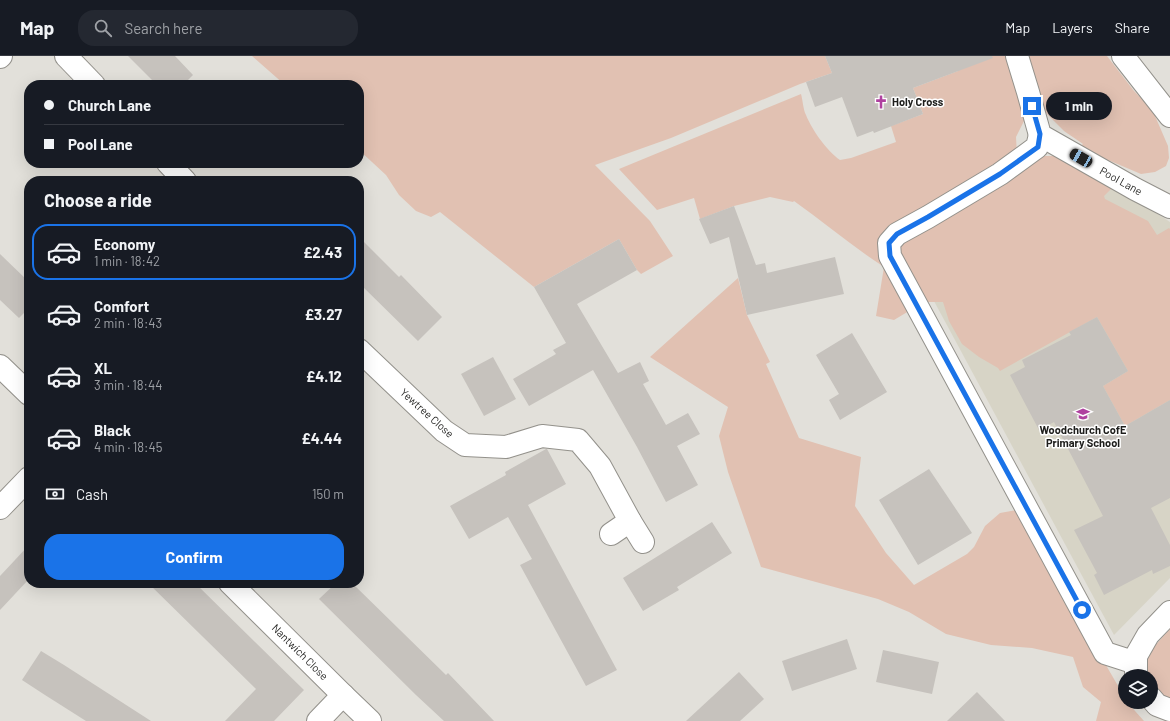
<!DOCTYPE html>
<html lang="en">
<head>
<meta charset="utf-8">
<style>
	body { margin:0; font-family:Barlow,sans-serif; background:#242831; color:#f1f3f6; height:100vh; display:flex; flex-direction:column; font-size:15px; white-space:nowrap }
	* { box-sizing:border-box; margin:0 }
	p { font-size:13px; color:#9ea1a6 }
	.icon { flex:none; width:22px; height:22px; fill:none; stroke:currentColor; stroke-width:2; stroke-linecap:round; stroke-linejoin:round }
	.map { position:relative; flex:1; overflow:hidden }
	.sheet { position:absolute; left:24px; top:120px; width:340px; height:412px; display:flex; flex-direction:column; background:#171b24; border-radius:16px; box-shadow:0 4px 16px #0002 }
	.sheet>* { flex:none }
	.top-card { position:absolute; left:24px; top:24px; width:340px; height:88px; border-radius:16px; box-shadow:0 4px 16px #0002; display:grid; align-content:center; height:88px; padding:0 20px; background:#171b24 }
	.fabs { position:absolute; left:1118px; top:613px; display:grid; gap:8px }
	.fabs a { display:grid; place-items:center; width:40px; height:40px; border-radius:50%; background:#171b24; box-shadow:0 4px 16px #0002; font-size:20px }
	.end { position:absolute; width:18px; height:18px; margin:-9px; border:5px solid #1a73e8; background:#fff; box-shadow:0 0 0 2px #fff }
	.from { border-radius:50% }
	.bubble { position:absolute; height:28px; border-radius:14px; background:#171b24; box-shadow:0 4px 16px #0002; font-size:13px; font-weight:700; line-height:28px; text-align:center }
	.car { position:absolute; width:12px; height:24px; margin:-12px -6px; border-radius:5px; box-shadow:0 0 3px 1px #0007; background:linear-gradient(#222 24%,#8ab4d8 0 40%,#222 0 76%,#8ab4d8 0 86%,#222 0) }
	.top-card b { display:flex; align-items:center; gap:14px; height:38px; font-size:15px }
	.top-card b+b { border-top:1px solid #363941 }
	.top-card i { width:10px; height:10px; background:#f1f3f6 }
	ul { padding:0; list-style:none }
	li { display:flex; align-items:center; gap:12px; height:56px; margin:0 8px 6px; padding:0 12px; border:2px solid transparent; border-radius:16px }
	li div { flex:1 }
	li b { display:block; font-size:15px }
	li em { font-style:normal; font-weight:700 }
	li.selected { border-color:#1a73e8 }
	li>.icon { width:36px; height:36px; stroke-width:1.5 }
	h2 { padding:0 20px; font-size:18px; line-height:48px }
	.pay { display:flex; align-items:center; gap:10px; height:44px; padding:0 20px; font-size:15px }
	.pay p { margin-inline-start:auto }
	.primary-button { display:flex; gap:8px; margin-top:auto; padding:8px 20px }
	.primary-button a { flex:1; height:46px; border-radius:16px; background:#1a73e8; color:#fff; font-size:16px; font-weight:700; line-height:46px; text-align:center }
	header { display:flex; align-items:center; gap:24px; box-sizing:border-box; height:56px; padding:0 20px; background:#171b24; border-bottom:1px solid #363941 }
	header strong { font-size:19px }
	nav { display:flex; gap:22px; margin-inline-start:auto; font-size:14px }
	.search { width:280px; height:36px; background:#242831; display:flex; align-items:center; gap:10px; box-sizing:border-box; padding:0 14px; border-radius:16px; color:#9ea1a6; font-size:15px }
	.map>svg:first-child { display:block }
	.built { fill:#d7d4c6 }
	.green { fill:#e1c1b2 }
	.building { fill:#c6c2bd }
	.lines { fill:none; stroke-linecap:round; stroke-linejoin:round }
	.minor-casing { stroke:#93918b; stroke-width:24 }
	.minor { stroke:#fff; stroke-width:22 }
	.route { stroke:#1a73e8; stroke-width:5 }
	.labels { text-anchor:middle; stroke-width:3; stroke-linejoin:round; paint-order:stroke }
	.poi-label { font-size:11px; font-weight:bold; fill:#1e1e1c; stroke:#fff; text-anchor:start }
	.street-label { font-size:11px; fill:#1e1e1c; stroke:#fff }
</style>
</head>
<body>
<header>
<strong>Map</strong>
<div class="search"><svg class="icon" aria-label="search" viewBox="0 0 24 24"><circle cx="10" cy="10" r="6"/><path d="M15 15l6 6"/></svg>Search here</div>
<nav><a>Map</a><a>Layers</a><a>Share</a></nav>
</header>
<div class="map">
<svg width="1170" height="665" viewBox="0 0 1170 665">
	<rect width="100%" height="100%" fill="#e2e0da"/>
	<polygon class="built" points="1061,95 1170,166 1170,522 1114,579 907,195"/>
	<g class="green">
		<polygon points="252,0 825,0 832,17 800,28 671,82 595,109 650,165 673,200 641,218 637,214 619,183 534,231 440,156 431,161 416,155 399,139 386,119 359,94 359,29 285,29"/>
		<path d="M952,0H1010L1026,61L1016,81L1017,100H1068L1083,88L1064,75L1046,57L1026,0H1107L1134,35L1152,53L1168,90L1169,102L1166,110L1155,116L1141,118L1108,104L1118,126L1104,140L1105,143L1148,165L1157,179L1169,172L1170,173V344L1125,370L1103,330L1128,315L1097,261L1000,315L998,312L979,301L962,288L949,265L943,246H924L894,264L876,260L884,211C853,191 825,167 794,145L793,146L770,141L734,150L700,163L694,142L657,154L619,113L801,38C803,45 803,53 806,59C812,74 827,95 840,104L851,102L896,86L891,70L923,58L913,32L958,15Z"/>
		<polygon points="738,222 747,259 770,306 766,308 799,382 861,401 855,450 886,497 914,529 967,498 974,491 985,470 1000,457 1022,453 1103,604 1125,642 1125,646 1127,646 1144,665 1096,665 1101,646 1083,631 1073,601 1032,592 991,589 946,578 909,556 878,543 761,511 728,416 719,380 728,351 650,301"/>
		<polygon points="1170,573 1170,642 1157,637 1151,627 1151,620 1148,620 1145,603 1150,595"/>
	</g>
	<g class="building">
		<polygon points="128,0 175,0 193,19 183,29 157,29"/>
		<polygon points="825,0 992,0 993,2 913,32 923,58 874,77 873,75 857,81 842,41 815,51 806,26 832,17"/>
		<polygon points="734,150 756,209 765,207 767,217 835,201 844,238 747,259 729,181 710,188 699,163"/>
		<polygon points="359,181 399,221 401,219 442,261 418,285 359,227"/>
		<polygon points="619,183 637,214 577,248 618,317 640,306 649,325 643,328 666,369 688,357 700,378 677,390 698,429 666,446 637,391 593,314 529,350 513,323 556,298 553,294 566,287 534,231"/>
		<polygon points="0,198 29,226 29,252 19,262 0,244"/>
		<polygon points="1097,261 1128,315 1103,330 1125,370 1170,344 1170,442 1151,452 1170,489 1170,510 1153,518 1152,514 1104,539 1094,519 1097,517 1074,474 1103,460 1054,366 1039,374 1010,319 1025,311 1022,304 1071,279 1069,276"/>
		<polygon points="852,277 887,336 840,364 829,344 839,338 816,299"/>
		<polygon points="493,301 516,343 484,360 461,318"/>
		<polygon points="546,393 547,393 566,428 528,449 617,614 586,630 520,509 532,503 508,461 469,483 450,450 506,419 505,416"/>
		<polygon points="929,413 972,477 918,509 879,444"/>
		<polygon points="712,466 732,497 677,531 679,534 643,555 623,522"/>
		<polygon points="29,489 29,523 0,554 0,520"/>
		<polygon points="148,527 195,527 304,634 274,665 225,665 256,633"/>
		<polygon points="336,527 352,527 446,619 448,617 494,665 444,665 416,639 319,543"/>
		<polygon points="847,583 857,613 792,635 782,605"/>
		<polygon points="883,594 939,606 932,638 876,626"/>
		<polygon points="41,595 64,609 151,665 86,665 45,639 22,624"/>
		<polygon points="739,616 764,643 740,665 686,665"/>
		<polygon points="977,636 1005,665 947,665"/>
	</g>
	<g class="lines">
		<g class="minor-casing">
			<g id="minor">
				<polyline points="66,0 94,29"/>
				<polyline points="1017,0 1028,36 1040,79 1135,133 1170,151"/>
				<polyline points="1123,0 1170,60"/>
				<polyline points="0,1 1,0"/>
				<polyline points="1040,79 1037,91 1000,118 928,161 897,178 889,187 890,200 1105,597 1136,607"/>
				<polyline points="168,107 185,125"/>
				<polyline points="359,294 444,375 465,389 506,391 542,380 578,384 600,410 630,465 611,478"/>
				<polyline points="0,310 29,338"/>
				<polyline points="0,452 29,422"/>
				<polyline points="630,465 643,486"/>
				<polyline points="230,527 343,639 370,665"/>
				<polyline points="1137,620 1136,617 1136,600 1148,579 1170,556"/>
				<polyline points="1151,642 1157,649 1170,654"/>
				<polyline points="318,665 343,639"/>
			</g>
		</g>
		<use href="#minor" class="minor"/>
	</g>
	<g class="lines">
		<polyline class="route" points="1032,50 1040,78 1038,91 1000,118 928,161 897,178 889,187 890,200 1082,554"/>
	</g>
	<defs>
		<g id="church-bare" transform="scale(1.08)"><path d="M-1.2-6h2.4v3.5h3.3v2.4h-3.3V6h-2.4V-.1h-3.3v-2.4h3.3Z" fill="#af419f" stroke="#fff" stroke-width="2.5" paint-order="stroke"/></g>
		<g id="school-bare" transform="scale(1.08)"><path d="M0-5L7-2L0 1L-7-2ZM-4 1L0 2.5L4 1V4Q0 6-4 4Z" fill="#af419f" stroke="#fff" stroke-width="2.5" paint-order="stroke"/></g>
	</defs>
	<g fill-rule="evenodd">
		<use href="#church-bare" x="881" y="46"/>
		<use href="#school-bare" x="1083" y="358"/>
	</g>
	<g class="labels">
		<g class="poi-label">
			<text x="892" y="50">Holy Cross</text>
			<text x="1083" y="378" text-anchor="middle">Woodchurch CofE<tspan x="1083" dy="13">Primary School</tspan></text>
		</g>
		<g class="street-label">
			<text transform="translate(1121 125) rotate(29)" y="4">Pool Lane</text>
			<text transform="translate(427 357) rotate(42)" y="4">Yewtree Close</text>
			<text transform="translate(300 596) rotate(45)" y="4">Nantwich Close</text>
		</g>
	</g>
</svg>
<div class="fabs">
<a><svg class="icon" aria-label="layers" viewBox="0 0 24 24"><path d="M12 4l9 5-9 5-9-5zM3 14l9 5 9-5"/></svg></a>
</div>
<i class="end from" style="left:1082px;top:554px"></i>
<i class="end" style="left:1032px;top:50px"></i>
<div class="bubble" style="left:1046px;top:36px;width:66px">1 min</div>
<i class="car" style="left:1081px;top:102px;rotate:300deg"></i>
<div class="top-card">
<b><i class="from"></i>Church Lane</b>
<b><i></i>Pool Lane</b>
</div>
<section class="sheet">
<h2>Choose a ride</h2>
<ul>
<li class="selected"><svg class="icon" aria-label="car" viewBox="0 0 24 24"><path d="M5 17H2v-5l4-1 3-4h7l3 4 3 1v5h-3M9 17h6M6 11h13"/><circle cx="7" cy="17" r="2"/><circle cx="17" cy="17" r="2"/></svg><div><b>Economy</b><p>1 min · 18:42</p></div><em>£2.43</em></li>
<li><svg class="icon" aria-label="car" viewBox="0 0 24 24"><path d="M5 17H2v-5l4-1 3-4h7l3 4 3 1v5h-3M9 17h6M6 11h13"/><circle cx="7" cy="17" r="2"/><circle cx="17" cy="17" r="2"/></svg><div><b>Comfort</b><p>2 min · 18:43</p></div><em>£3.27</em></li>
<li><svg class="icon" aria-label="car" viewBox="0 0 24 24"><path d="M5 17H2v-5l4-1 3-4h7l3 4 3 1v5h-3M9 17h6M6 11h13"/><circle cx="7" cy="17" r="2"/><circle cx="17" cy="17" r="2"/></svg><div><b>XL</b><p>3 min · 18:44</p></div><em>£4.12</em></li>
<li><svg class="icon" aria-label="car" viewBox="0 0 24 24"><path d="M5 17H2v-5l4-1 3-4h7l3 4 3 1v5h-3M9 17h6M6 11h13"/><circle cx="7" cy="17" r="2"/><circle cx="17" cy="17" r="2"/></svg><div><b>Black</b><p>4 min · 18:45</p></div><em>£4.44</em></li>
</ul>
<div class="pay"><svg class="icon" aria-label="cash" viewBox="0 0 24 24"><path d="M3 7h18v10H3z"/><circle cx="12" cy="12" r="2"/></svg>Cash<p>150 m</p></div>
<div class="primary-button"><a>Confirm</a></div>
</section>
</div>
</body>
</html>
